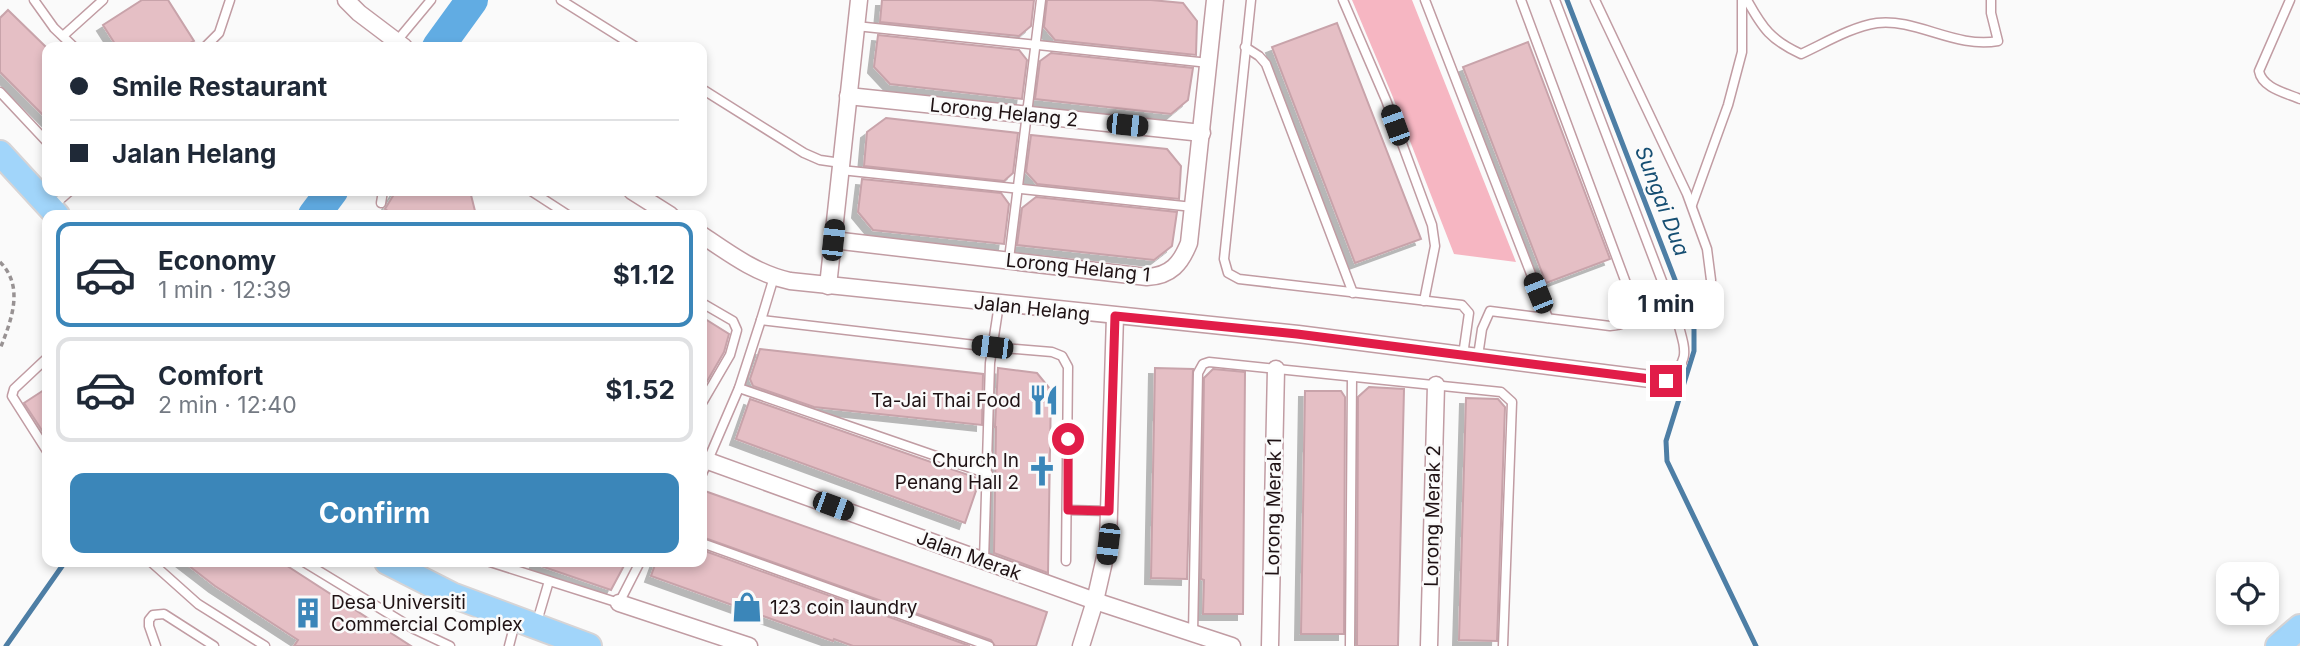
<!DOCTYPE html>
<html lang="en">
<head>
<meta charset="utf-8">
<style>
	body { margin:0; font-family:Inter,sans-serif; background:#f6f6f7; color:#1f2937; height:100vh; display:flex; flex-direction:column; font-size:26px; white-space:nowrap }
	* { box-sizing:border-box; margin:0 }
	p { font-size:23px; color:#747a83 }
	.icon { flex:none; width:38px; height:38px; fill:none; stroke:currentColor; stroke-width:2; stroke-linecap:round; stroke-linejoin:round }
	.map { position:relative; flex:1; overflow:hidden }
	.drawer { position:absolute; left:42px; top:210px; width:665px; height:357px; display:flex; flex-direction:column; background:#fff; border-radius:14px; box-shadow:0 4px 10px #0003 }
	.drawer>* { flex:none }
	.hud { position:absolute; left:42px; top:42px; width:665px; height:154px; border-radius:14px; box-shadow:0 4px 10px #0003; display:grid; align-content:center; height:154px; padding:0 28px; background:#fff }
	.tools { position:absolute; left:2216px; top:562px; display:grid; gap:14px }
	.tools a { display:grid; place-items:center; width:63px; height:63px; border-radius:14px; background:#fff; box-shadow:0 4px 10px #0003; font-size:35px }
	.end { position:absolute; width:32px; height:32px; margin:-16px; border:9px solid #e11d48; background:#fff; box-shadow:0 0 0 4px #fff }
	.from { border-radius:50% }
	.bubble { position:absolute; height:49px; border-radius:14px; background:#fff; box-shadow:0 4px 10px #0003; font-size:23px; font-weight:700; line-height:49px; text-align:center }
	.car { position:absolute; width:21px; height:42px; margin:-21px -10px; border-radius:9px; box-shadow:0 0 5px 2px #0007; background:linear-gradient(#222 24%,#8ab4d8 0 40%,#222 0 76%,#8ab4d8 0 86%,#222 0) }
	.hud b { display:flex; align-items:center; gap:24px; height:66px; font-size:26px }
	.hud b+b { border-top:2px solid #e0e1e3 }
	.hud i { width:18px; height:18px; background:#1f2937 }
	ul { padding:12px 0 0; list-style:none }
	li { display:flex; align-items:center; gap:21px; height:105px; margin:0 14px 10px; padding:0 14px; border:4px solid #e0e1e3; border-radius:14px }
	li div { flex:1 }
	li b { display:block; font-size:26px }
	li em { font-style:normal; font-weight:700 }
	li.on { border-color:#3b86b9 }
	li>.icon { width:63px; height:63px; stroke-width:1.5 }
	.button { display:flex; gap:14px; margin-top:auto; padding:14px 28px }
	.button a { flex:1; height:80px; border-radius:14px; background:#3b86b9; color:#fff; font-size:28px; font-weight:700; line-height:80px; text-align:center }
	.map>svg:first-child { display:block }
	.green { fill:#f6b6c2 }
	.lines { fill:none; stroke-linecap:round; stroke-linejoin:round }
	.stream { stroke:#4d7ea5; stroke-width:5 }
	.river { stroke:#61ace3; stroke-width:32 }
	.building { fill:#e5bfc5; stroke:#c8a3aa; stroke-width:2; filter:url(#shadow) }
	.lane-casing { stroke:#c19ca3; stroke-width:11 }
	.street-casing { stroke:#c19ca3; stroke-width:19 }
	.primary-casing { stroke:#d7d4d5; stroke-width:28 }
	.path { stroke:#989293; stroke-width:3.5; stroke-dasharray:5 3.5; stroke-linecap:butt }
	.lane { stroke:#fff; stroke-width:8 }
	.street { stroke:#fff; stroke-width:16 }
	.primary { stroke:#a1d5fa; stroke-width:24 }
	.route { stroke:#e11d48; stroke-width:9 }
	.labels { text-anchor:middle; stroke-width:5; stroke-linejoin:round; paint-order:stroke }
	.street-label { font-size:19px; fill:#1f1214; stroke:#fafafa }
	.poi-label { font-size:19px; fill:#1f1214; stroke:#fafafa; text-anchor:end }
	.water-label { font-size:21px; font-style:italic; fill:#154e72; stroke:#fafafa }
</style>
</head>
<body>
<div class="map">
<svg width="2300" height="646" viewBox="0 0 2300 646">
	<defs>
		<filter id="shadow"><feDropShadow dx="-6" dy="6" stdDeviation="0" flood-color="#0004"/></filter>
	</defs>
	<rect width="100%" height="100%" fill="#fafafa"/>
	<polygon class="green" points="1352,0 1412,0 1516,262 1454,254 1392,95"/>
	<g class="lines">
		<g class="stream">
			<polyline points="1567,0 1694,329 1694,351 1666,441 1667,461 1756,646"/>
			<polyline points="6,646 65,562"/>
		</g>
		<g class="river">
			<polyline points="438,47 472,0"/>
			<polyline points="314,215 332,191"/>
		</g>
	</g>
	<g class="building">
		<polygon points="142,0 168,0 194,41 183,47 117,47 103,25"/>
		<polygon points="882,0 1034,0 1031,26 1019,36 880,22"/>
		<polygon points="1047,0 1151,0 1183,3 1197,21 1196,55 1055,40 1044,27"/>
		<polygon points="8,10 47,48 47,119 0,72 0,18"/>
		<polygon points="1337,23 1421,239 1355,263 1272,47"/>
		<polygon points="878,35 1019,50 1027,60 1022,99 890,84 874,67"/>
		<polygon points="1528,42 1610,259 1546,283 1463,67"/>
		<polygon points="1051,53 1193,68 1188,100 1171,114 1035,99 1040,61"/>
		<polygon points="886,118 1018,133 1013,173 1004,181 864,166 867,132"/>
		<polygon points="1031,135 1167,149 1181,166 1179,199 1037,184 1026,172"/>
		<polygon points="862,179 1001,193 1009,204 1004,244 873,230 858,212"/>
		<polygon points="396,191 470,191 476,215 394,215 385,209"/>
		<polygon points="1036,197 1177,212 1172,246 1154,260 1017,245 1022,208"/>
		<polygon points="702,317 729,334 724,352 702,390"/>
		<polygon points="760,349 983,374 982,425 814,407 753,386 750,379"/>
		<polygon points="998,368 1037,373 1051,390 1048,573 994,553 996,427 995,427"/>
		<polygon points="1155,368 1193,369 1187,579 1151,578"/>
		<polygon points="1213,369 1245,372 1243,614 1203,614 1204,580 1201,579 1204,378"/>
		<polygon points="1369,387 1404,389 1398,646 1357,646 1358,397"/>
		<polygon points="47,388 47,438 24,403"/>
		<polygon points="1305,391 1341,391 1345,397 1344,634 1301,634"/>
		<polygon points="1466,398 1498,399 1505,407 1497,641 1459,640"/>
		<polygon points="750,399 980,479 965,523 736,439"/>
		<polygon points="702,490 1047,612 1036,646 995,646 991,640 702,537"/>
		<polygon points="702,550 970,646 853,646 834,639 833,641 651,576 656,562 702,562"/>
		<polygon points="184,562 281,562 411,646 294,646 298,640 215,586"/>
		<polygon points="536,562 626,562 611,590 535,564"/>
	</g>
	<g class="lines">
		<g class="lane-casing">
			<g id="lane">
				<polyline points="34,0 54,28 74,47"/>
				<polyline points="561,0 636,47"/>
				<polyline points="1251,0 1224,259 1228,273 1239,279 1462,305 1469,313 1463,355"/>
				<polyline points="1343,0 1386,100 1432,225 1435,246 1424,301"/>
				<polyline points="1425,0 1548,318"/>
				<path d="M1555,0L1678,323C1686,352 1690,360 1666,381"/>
				<polyline points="1595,0 1687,194 1707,249 1711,280"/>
				<path d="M1747,0C1763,29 1771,40 1801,54C1825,43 1851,27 1877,23C1916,18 1956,49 1998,41L1991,13V0"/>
				<path d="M2290,0L2259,71C2262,88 2286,93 2300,99"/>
				<polyline points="856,26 1209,63"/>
				<polyline points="63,36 103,0"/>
				<polyline points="396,42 431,0"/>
				<polyline points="205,47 219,33 230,0"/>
				<polyline points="1245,47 1259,56 1266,64 1353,293"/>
				<polyline points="702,89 804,153 820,160 841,163"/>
				<polyline points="0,92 47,142"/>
				<polyline points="841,170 1193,207"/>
				<polyline points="531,191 568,215"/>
				<polyline points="381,203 383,191"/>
				<polyline points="1692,205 1728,105 1742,52 1742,0"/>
				<polyline points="53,206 70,191"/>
				<polyline points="1009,259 1041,0"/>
				<polyline points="774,277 761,320 992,347 1052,352 1062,356 1068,367 1066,561"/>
				<polyline points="702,303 733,321 737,330 730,355 702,403"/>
				<path d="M1478,356L1482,329L1490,311L1610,326C1622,325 1632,322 1636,310L1521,0"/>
				<polyline points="47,358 14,389 12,396 47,451"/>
				<polyline points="739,388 988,474"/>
				<polyline points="702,474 739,388 761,320"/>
				<polyline points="1068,510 1109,511"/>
				<polyline points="702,543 989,646"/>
				<polyline points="984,560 990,363 999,304"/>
				<polyline points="151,562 198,604 265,646"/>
				<polyline points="304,562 414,629 450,646"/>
				<polyline points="490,562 619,603 640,562"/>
				<polyline points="536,625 549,581"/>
				<polyline points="1193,634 1198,373 1203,364 1209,362 1501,392 1512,402 1503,646"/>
				<polyline points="156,646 149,626 149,620 153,615 164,614 214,646"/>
				<polyline points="509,646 515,623"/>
				<polyline points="1350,646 1352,377"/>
			</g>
		</g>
		<g class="street-casing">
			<g id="street">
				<polyline points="346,0 359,13 404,47"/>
				<polyline points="848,96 1202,133"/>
				<polyline points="632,191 670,215"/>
				<path d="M702,235C730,254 757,274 790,281L1298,334L1666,381"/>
				<path d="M833,240L1147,277C1171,276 1181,263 1189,243L1215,0"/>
				<polyline points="828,286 859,0"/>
				<polyline points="708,461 1095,601 1232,646"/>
				<polyline points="619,603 749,646"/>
				<polyline points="1081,646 1095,601 1108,544 1115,316"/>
				<polyline points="1270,646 1276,369"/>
				<polyline points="1429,646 1436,385"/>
			</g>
		</g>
		<g class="primary-casing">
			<g id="primary">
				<polyline points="0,153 57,215"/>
				<polyline points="387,562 452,595 589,646"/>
				<polyline points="2278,646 2300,627"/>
			</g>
		</g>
		<path class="path" d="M0,262C25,287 11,321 0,349"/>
		<use href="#lane" class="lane"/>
		<use href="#street" class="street"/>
		<use href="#primary" class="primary"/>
	</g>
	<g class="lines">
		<polyline class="route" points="1068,439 1068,510 1109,511 1115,316 1297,334 1666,381"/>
	</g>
	<defs>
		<g id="restaurant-bare" transform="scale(2.415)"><path d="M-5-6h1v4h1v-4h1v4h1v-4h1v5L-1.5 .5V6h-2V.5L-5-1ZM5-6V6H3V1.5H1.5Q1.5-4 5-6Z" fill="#3b86b9" stroke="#fafafa" stroke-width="2.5" paint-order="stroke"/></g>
		<g id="church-bare" transform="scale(2.415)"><path d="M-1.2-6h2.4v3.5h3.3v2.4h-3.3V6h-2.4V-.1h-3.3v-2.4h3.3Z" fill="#3b86b9" stroke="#fafafa" stroke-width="2.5" paint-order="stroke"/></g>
		<g id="shop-bare" transform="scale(2.415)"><path d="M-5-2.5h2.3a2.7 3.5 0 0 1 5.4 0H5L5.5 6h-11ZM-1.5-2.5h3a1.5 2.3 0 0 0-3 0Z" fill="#3b86b9" stroke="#fafafa" stroke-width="2.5" paint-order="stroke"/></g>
		<g id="building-bare" transform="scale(2.415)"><path d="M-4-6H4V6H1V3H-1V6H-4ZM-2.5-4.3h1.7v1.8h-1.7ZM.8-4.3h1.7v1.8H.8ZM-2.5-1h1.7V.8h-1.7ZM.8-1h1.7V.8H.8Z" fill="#3b86b9" stroke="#fafafa" stroke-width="2.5" paint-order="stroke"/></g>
	</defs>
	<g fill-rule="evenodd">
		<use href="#restaurant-bare" x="1044" y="400"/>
		<use href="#church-bare" x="1042" y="471"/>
		<use href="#shop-bare" x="747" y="607"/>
		<use href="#building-bare" x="308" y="613"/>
	</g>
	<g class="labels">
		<g class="street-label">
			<text transform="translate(1004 112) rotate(6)" y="7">Lorong Helang 2</text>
			<text transform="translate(1078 267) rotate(6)" y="7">Lorong Helang 1</text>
			<text transform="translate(1032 308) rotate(6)" y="7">Jalan Helang</text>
			<text transform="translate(1273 507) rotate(-89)" y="7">Lorong Merak 1</text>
			<text transform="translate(1432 516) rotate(-89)" y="7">Lorong Merak 2</text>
			<text transform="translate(969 555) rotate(20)" y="7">Jalan Merak</text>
		</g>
		<g class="poi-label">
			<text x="1021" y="407">Ta-Jai Thai Food</text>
			<text x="1019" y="467">Church In<tspan x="1019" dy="22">Penang Hall 2</tspan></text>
			<text x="331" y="609" text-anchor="start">Desa Universiti<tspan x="331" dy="22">Commercial Complex</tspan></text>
			<text x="770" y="614" text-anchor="start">123 coin laundry</text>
		</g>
		<g class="water-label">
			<text transform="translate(1662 201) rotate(69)" y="7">Sungai Dua</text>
		</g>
	</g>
</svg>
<div class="tools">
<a><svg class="icon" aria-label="locate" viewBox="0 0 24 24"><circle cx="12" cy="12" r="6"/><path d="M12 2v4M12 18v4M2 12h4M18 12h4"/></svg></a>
</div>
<i class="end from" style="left:1068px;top:439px"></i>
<i class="end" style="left:1666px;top:381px"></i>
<div class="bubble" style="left:1608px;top:280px;width:116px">1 min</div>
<i class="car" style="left:1127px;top:125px;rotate:96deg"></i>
<i class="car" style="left:1395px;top:125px;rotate:340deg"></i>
<i class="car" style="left:833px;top:240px;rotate:6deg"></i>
<i class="car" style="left:1538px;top:293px;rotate:338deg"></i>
<i class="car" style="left:992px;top:347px;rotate:277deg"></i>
<i class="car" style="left:833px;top:506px;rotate:110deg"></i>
<i class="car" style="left:1108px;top:544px;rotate:187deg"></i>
<div class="hud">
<b><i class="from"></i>Smile Restaurant</b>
<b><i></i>Jalan Helang</b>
</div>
<section class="drawer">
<ul>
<li class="on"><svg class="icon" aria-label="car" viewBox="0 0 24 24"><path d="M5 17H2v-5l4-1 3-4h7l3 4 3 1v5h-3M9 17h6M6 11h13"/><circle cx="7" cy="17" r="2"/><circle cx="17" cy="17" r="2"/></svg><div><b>Economy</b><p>1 min · 12:39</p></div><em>$1.12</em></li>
<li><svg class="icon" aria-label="car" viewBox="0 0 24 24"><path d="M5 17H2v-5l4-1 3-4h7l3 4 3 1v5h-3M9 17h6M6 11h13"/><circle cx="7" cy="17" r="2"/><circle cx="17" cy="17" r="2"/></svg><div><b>Comfort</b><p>2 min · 12:40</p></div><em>$1.52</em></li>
</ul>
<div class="button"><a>Confirm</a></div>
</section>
</div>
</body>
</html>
